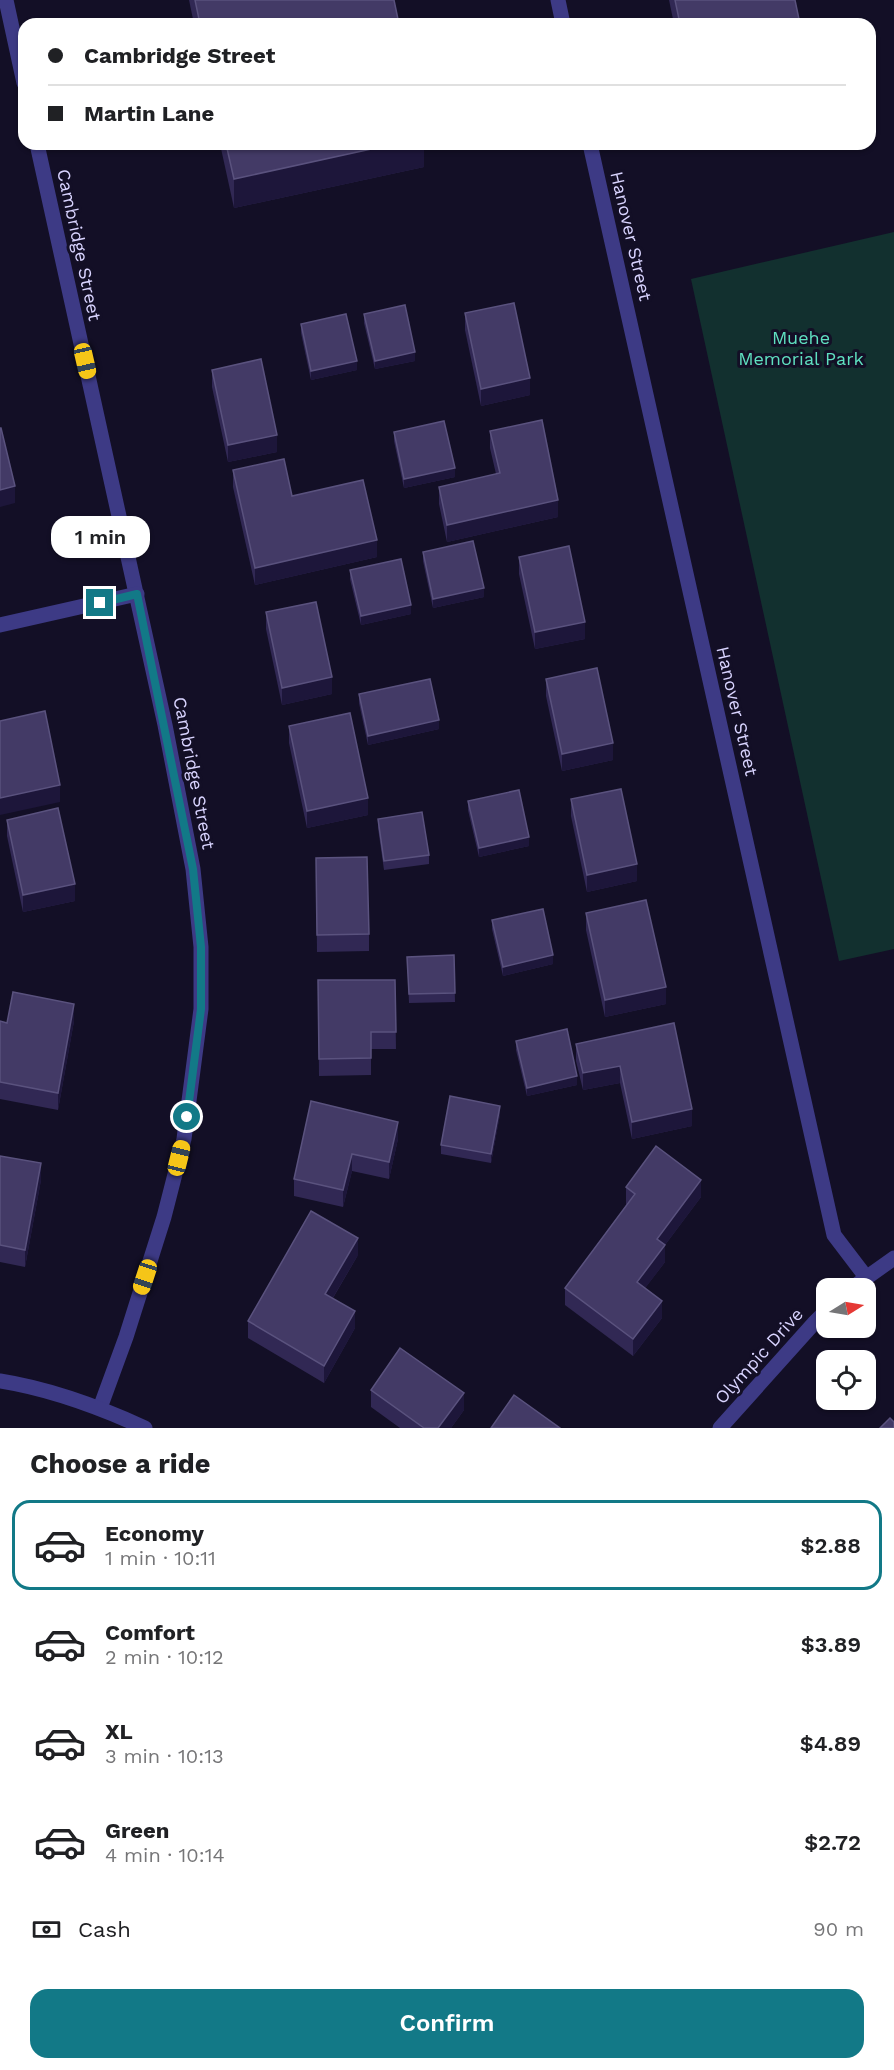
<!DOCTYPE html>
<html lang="en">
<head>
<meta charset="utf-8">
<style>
	body { margin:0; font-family:"Work Sans",sans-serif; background:#f2f2f2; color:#202124; height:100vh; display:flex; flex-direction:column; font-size:22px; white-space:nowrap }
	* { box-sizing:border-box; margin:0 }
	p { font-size:20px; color:#757577 }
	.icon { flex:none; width:33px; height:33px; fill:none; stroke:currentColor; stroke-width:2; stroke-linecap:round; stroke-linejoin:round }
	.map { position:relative; height:1428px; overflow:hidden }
	.side { display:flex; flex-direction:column; background:#fff; flex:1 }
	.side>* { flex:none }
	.banner { position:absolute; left:18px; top:18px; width:858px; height:132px; border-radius:18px; box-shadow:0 2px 4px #0004; display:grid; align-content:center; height:132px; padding:0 30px; background:#fff }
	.needle { width:39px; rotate:79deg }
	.fabs { position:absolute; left:816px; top:1278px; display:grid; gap:12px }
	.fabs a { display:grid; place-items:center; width:60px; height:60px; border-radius:12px; background:#fff; box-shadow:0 2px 4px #0004; font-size:30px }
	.end { position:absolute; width:27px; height:27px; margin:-14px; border:8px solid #127987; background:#fff; box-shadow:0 0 0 3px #fff }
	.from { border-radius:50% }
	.bubble { position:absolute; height:42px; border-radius:18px; background:#fff; box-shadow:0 2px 4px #0004; font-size:20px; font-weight:600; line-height:42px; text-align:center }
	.car { position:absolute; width:18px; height:36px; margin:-18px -9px; border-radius:8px; box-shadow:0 0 4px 2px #0007; background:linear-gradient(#f5c518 24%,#345 0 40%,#f5c518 0 76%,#345 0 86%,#f5c518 0) }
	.banner b { display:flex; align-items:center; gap:21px; height:57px; font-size:22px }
	.banner b+b { border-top:2px solid #e0e0e0 }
	.banner i { width:15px; height:15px; background:#202124 }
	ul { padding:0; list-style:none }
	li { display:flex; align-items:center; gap:18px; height:90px; margin:0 12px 9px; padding:0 18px; border:3px solid transparent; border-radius:18px }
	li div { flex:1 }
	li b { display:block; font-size:22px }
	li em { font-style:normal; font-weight:600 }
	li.active { border-color:#127987 }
	li>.icon { width:54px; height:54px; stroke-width:1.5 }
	h2 { padding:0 30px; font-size:27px; line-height:72px }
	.pay { display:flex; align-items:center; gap:15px; height:66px; padding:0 30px; font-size:22px }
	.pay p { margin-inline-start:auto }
	.primary-button { display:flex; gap:12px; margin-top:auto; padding:12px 30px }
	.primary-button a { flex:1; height:69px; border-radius:18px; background:#127987; color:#fff; font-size:24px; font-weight:600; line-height:69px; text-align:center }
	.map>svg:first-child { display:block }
	.green { fill:#12302f }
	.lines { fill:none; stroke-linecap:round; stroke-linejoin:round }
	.minor { stroke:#3d3a85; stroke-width:15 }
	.wall { fill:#312854 }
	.shaded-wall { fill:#1d163a }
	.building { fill:#433a66; stroke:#5a527e; stroke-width:1.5 }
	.route { stroke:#127987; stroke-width:8 }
	.labels { text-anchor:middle; stroke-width:6; stroke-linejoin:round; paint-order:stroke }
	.street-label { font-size:18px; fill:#d9d4ff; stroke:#130f26 }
	.park-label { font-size:18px; fill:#5fe0c0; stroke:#130f26 }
</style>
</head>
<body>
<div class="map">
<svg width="894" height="1428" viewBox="0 0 894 1428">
	<rect width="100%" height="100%" fill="#130f26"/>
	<polygon class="green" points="894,232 894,949 839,961 691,279"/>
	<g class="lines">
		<g class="minor">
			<polyline points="6,0 24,83"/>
			<polyline points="558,0 563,24"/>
			<polyline points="37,144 165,725 193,869 201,947 201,1009 184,1139 164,1217 126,1337 100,1408"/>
			<polyline points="590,144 834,1235 866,1277"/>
			<polyline points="0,625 137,594"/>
			<polyline points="852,1288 894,1258"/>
			<path d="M0,1381C51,1389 99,1407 145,1428"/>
			<polyline points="720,1428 815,1322 826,1311"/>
		</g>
	</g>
	<g class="wall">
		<polygon points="189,0 394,0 399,24 194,24"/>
		<polygon points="669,0 795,0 800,24 674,24"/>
		<polygon points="220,144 424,144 424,167 234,208"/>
		<polygon points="465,313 530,395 481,406 465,330"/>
		<polygon points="364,314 415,361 375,369 364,323"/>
		<polygon points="301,324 357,370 311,380 301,333"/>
		<polygon points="212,370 277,452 228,462 212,387"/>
		<polygon points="490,431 558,517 447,542 439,504 439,487 496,474 490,448"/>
		<polygon points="394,432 455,477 404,488 394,441"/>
		<polygon points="233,470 292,496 377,557 255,585 233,487"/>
		<polygon points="423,552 484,597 433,608 423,561"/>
		<polygon points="519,557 585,639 535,649 519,574"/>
		<polygon points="350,570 411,614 361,625 350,579"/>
		<polygon points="266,612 332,694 282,705 266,629"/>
		<polygon points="546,679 613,760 562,771 546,696"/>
		<polygon points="359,694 439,729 368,745 359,703"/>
		<polygon points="289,726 368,815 307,828 289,743"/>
		<polygon points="571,799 637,881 587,892 571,816"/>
		<polygon points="468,801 529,846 479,857 468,810"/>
		<polygon points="378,819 429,855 429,864 384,870 378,828"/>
		<polygon points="7,820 75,901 23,912 7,836"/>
		<polygon points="316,858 369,934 369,951 317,952"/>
		<polygon points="586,913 666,1004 605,1017 586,930"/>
		<polygon points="492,920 553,964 503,976 492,929"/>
		<polygon points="454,955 455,1002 409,1003 407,957"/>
		<polygon points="318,980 395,980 396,1049 371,1049 371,1075 319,1076"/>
		<polygon points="0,1021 7,1023 74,1021 58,1110 0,1099"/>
		<polygon points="674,1023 692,1126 632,1139 620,1083 583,1090 576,1061 576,1044"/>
		<polygon points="516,1041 577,1085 527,1096 516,1050"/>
		<polygon points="311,1101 398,1139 389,1179 352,1171 343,1207 294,1196 294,1179"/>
		<polygon points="500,1114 491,1163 441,1154 441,1145"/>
		<polygon points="0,1156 41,1180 25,1267 0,1262"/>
		<polygon points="626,1187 701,1197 665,1245 665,1262 645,1288 662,1318 633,1356 565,1305 565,1288 627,1204 626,1204"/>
		<polygon points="358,1255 333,1298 355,1328 324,1383 248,1338 248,1321"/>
		<polygon points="371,1390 464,1410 451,1428 400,1428 371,1407"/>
	</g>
	<g class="shaded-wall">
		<polygon points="394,144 424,144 424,167 234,208 234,179"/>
		<polygon points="415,352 415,361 375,369 375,361"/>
		<polygon points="357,361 357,370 311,380 311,371"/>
		<polygon points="530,378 530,395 481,406 481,389"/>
		<polygon points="277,435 277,452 228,462 228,445"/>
		<polygon points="455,468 455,477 404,488 404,479"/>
		<polygon points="15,486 15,503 0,507 0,490"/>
		<polygon points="558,500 558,517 447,542 447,525"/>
		<polygon points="377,540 377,557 255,585 255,568"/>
		<polygon points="484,588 484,597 433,608 433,599"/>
		<polygon points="411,605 411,614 361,625 361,616"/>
		<polygon points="585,622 585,639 535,649 535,632"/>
		<polygon points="332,677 332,694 282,705 282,688"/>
		<polygon points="439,720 439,729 368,745 368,736"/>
		<polygon points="613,743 613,760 562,771 562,754"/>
		<polygon points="60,785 60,802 0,815 0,798"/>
		<polygon points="368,798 368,815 307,828 307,811"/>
		<polygon points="529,837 529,846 479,857 479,848"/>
		<polygon points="637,864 637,881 587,892 587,875"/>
		<polygon points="75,884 75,901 23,912 23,895"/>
		<polygon points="553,955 553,964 503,976 503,967"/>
		<polygon points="666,987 666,1004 605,1017 605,1000"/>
		<polygon points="74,1004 74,1021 58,1110 58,1093"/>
		<polygon points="620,1066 620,1083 583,1090 583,1073"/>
		<polygon points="577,1076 577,1085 527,1096 527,1088"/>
		<polygon points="500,1106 500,1114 491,1163 491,1154"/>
		<polygon points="692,1109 692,1126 632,1139 632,1122"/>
		<polygon points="398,1122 398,1139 389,1179 389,1162"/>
		<polygon points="352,1154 352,1171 343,1207 343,1190"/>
		<polygon points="41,1163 41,1180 25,1267 25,1250"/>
		<polygon points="701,1180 701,1197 665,1245 665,1262 637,1299 637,1282 657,1239"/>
		<polygon points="358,1238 358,1255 325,1311 325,1294"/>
		<polygon points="662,1301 662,1318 633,1356 633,1339"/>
		<polygon points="355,1311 355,1328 324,1383 324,1366"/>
		<polygon points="464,1393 464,1410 451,1428 438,1428"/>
	</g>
	<g class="building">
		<polygon points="195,0 394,0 399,24 200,24"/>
		<polygon points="675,0 795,0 800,24 680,24"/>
		<polygon points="226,144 394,144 234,179"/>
		<polygon points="514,303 530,378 481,389 465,313"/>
		<polygon points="405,305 415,352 375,361 364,314"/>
		<polygon points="346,314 357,361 311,371 301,324"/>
		<polygon points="261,359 277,435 228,445 212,370"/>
		<polygon points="542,420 558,500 447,525 439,487 500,473 490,431"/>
		<polygon points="444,421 455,468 404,479 394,432"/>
		<polygon points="0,428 1,428 15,486 0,490"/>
		<polygon points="284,459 292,496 363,480 377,540 255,568 233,470"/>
		<polygon points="473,541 484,588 433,599 423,552"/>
		<polygon points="569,546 585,622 535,632 519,557"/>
		<polygon points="401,559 411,605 361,616 350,570"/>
		<polygon points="316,602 332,677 282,688 266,612"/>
		<polygon points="597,668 613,743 562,754 546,679"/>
		<polygon points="430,679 439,720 368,736 359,694"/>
		<polygon points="45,711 60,785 0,798 0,721"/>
		<polygon points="350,713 368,798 307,811 289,726"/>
		<polygon points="621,789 637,864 587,875 571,799"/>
		<polygon points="519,790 529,837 479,848 468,801"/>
		<polygon points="58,808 75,884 23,895 7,820"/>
		<polygon points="422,812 429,855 384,861 378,819"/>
		<polygon points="367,857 369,934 317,935 316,858"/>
		<polygon points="646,900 666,987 605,1000 586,913"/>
		<polygon points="543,909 553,955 503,967 492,920"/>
		<polygon points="454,955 455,993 409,994 407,957"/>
		<polygon points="318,980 395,980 396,1032 371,1032 371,1058 319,1059"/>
		<polygon points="13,992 74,1004 58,1093 0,1082 0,1021 7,1023"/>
		<polygon points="674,1023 692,1109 632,1122 620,1066 583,1073 576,1044"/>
		<polygon points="567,1029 577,1076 527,1088 516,1041"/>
		<polygon points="450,1096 500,1106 491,1154 441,1145"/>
		<polygon points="311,1101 398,1122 389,1162 352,1154 343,1190 294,1179"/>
		<polygon points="656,1146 701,1180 657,1239 665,1245 637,1282 662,1301 633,1339 565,1288 635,1194 626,1187"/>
		<polygon points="0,1156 41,1163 25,1250 0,1245"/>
		<polygon points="311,1211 358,1238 325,1294 355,1311 324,1366 248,1321"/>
		<polygon points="400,1348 464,1393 438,1428 424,1428 371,1390"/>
		<polygon points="514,1395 560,1428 491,1428"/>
		<polygon points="890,1418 894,1422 894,1428 880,1428"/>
	</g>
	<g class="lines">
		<polyline class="route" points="100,603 137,594 193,869 201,947 201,1009 187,1117"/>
	</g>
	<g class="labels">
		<g class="street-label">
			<text transform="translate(631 236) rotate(77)" y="6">Hanover Street</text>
			<text transform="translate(79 245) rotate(78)" y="6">Cambridge Street</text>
			<text transform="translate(737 711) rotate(77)" y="6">Hanover Street</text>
			<text transform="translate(194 773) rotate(79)" y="6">Cambridge Street</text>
			<text transform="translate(759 1356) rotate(-48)" y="6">Olympic Drive</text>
		</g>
		<g class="park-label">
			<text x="801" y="344">Muehe<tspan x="801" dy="21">Memorial Park</tspan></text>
		</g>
	</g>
</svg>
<div class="fabs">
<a><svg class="needle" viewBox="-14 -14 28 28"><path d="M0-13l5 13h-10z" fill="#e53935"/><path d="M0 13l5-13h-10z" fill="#757577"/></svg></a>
<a><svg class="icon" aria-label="locate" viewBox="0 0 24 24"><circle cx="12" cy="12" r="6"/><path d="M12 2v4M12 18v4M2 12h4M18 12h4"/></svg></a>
</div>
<i class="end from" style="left:187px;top:1117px"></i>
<i class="end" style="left:100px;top:603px"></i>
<div class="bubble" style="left:51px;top:516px;width:99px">1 min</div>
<i class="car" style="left:85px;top:361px;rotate:167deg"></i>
<i class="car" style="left:179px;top:1158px;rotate:14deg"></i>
<i class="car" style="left:145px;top:1277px;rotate:198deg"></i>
<div class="banner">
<b><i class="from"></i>Cambridge Street</b>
<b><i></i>Martin Lane</b>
</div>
</div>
<section class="side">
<h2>Choose a ride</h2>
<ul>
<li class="active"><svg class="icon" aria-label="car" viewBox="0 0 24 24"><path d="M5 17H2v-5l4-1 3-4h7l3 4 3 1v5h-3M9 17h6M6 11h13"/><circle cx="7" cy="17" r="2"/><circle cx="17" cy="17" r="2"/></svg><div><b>Economy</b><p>1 min · 10:11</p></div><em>$2.88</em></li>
<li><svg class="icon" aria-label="car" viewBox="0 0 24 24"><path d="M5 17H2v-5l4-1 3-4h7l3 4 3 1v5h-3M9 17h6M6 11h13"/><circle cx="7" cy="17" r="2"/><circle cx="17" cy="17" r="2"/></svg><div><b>Comfort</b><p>2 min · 10:12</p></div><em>$3.89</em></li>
<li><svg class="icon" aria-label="car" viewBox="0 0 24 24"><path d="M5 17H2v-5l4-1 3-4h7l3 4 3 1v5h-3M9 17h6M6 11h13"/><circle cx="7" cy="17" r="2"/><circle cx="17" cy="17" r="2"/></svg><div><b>XL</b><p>3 min · 10:13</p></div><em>$4.89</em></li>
<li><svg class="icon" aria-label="car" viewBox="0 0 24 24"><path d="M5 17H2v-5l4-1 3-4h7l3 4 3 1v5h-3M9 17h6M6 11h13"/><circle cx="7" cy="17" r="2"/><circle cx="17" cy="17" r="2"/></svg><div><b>Green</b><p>4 min · 10:14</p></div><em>$2.72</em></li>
</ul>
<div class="pay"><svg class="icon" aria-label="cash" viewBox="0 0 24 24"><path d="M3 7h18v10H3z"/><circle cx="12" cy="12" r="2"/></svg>Cash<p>90 m</p></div>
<div class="primary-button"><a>Confirm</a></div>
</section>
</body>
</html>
